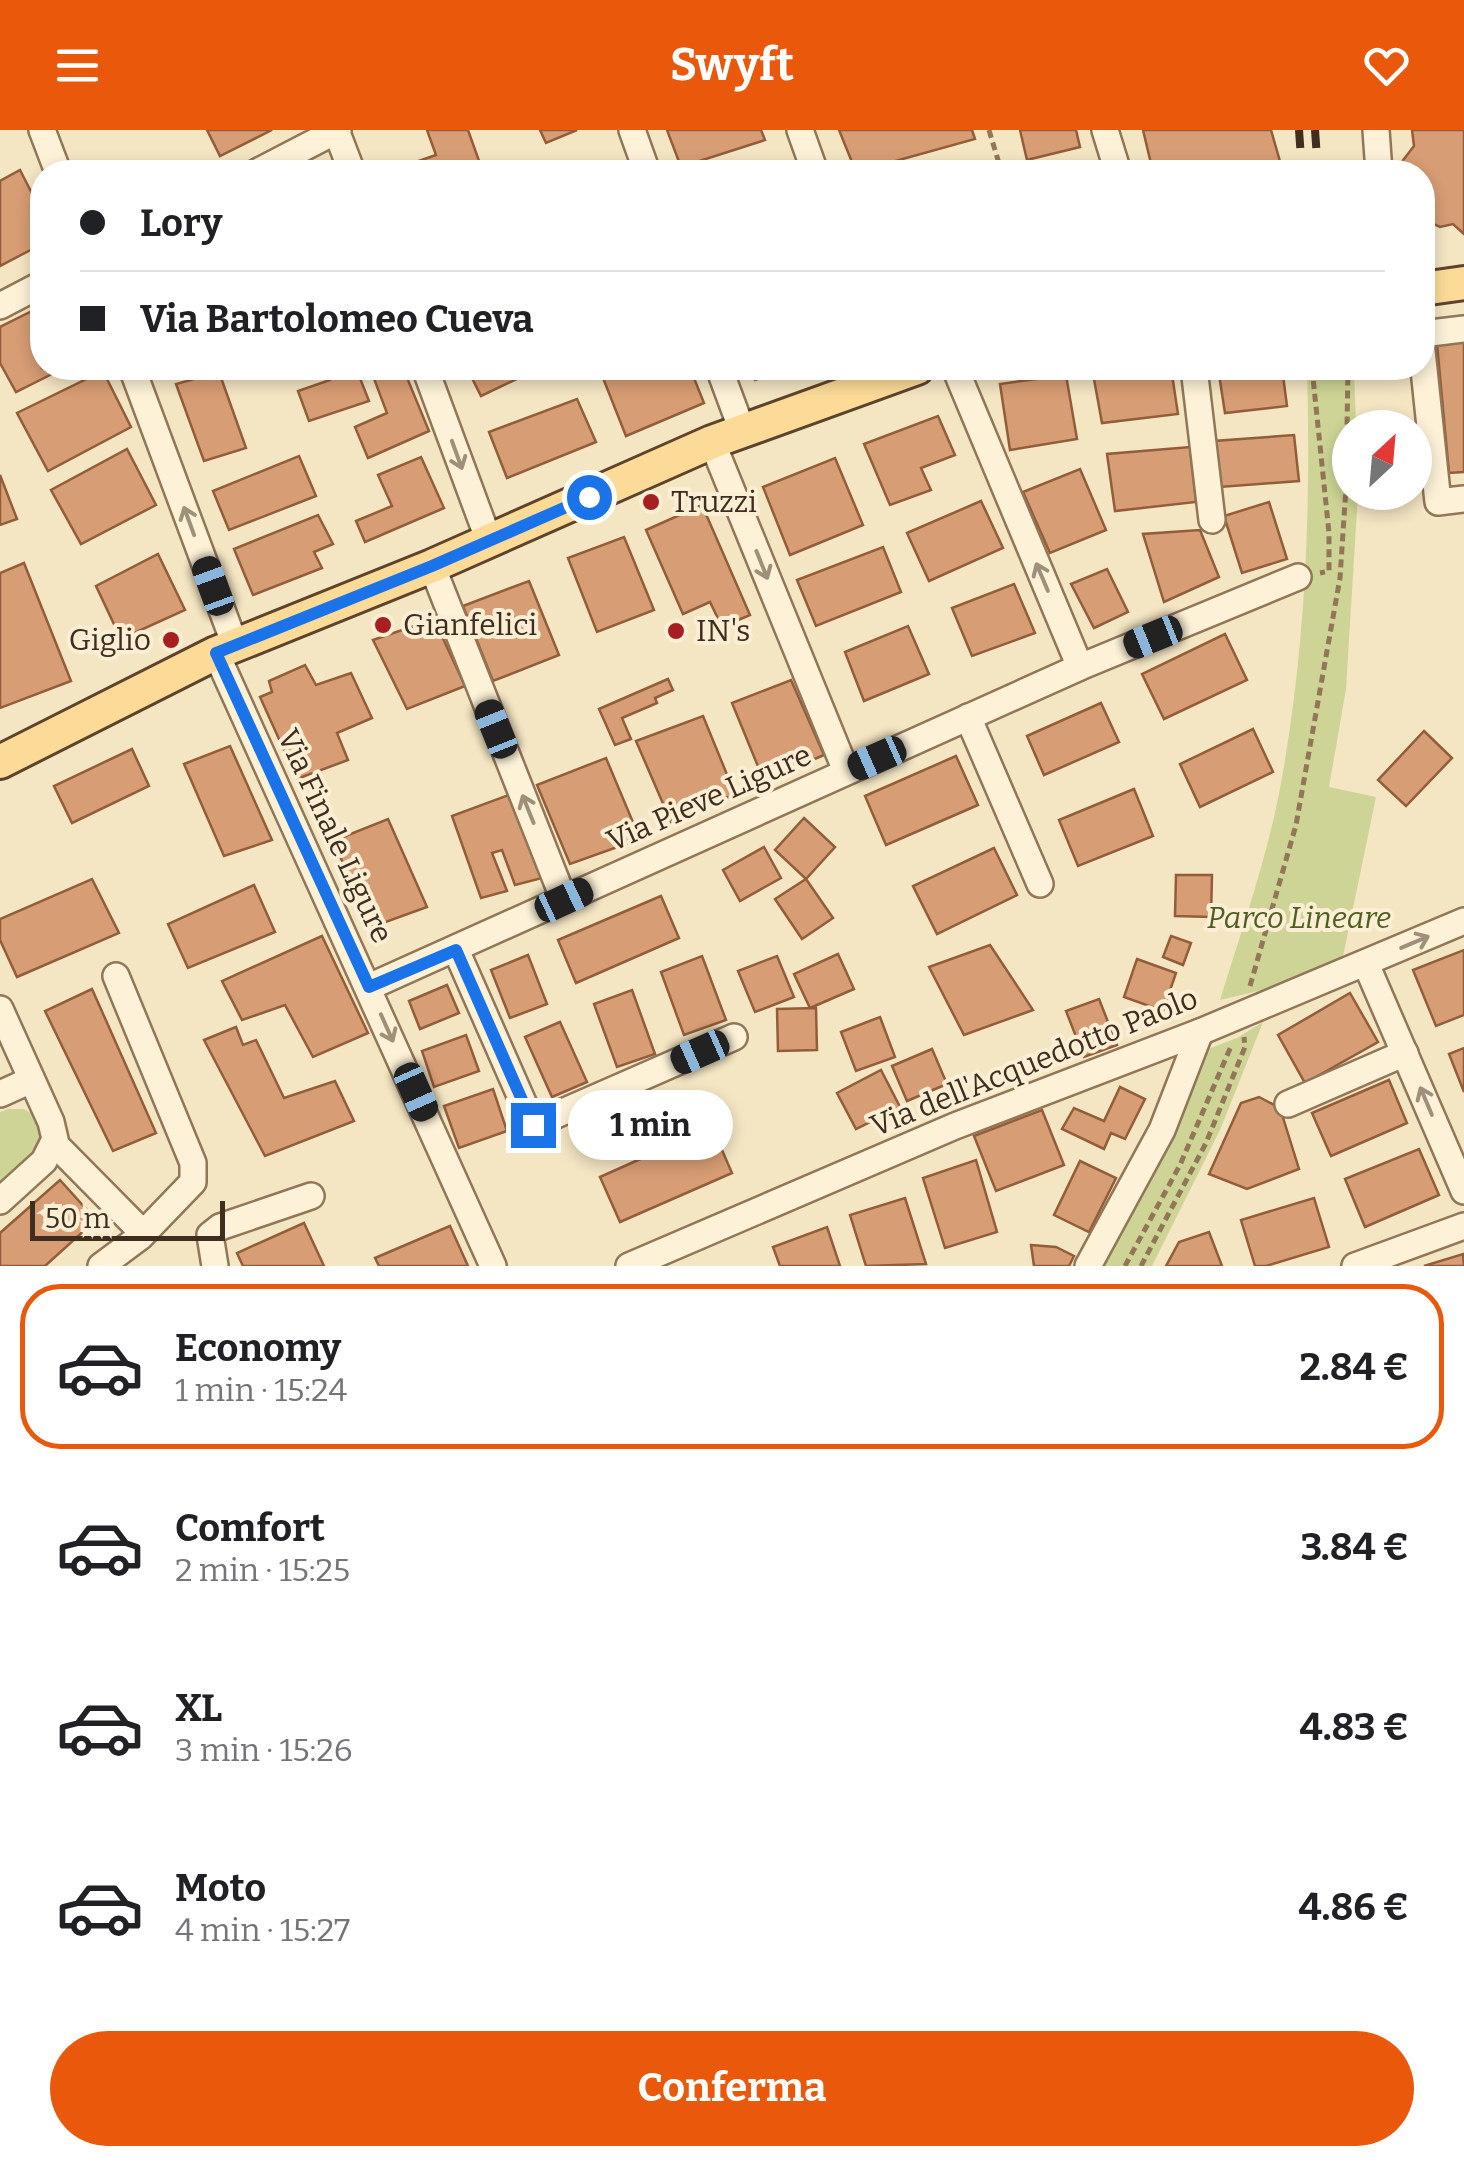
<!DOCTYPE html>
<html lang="it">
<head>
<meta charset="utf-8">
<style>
	body { margin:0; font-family:Bitter,serif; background:#f6f6f6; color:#202124; height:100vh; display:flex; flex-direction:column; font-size:38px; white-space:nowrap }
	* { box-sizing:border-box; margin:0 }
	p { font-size:32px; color:#757577 }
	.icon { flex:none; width:55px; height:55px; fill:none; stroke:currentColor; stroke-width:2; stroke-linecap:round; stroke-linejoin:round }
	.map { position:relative; height:1136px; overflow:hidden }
	.panel { display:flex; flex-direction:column; background:#fff; flex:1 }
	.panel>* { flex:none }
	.hud { position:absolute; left:30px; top:30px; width:1405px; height:220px; border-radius:40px; box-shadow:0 5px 15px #0003; display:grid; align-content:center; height:220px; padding:0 50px; background:#fff }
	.needle { width:65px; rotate:26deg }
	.tools { position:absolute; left:1332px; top:280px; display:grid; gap:20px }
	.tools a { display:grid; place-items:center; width:100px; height:100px; border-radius:50%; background:#fff; box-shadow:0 5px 15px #0003; font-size:50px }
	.scale { position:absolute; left:30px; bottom:25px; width:195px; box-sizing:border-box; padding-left:10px; border:5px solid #3f2d1d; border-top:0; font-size:28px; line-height:35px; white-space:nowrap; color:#3f2d1d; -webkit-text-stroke:8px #faefd4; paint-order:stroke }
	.end { position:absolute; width:45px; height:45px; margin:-22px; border:12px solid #1a73e8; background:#fff; box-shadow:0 0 0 5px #fff }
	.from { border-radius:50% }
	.bubble { position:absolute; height:70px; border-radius:35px; background:#fff; box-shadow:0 5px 15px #0003; font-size:32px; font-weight:700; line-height:70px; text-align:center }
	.car { position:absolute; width:30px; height:60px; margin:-30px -15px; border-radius:12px; box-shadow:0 0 8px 2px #0007; background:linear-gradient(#222 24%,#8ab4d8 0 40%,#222 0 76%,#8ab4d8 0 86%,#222 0) }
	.hud b { display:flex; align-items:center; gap:35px; height:95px; font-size:38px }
	.hud b+b { border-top:2px solid #e0e0e0 }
	.hud i { width:25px; height:25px; background:#202124 }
	ul { padding:18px 0 0; list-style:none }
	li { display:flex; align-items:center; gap:30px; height:165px; margin:0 20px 15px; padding:0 30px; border:5px solid transparent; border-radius:40px }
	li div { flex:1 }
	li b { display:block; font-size:38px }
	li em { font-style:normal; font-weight:700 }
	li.active { border-color:#ea580c }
	li>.icon { width:90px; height:90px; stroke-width:1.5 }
	.action { display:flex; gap:20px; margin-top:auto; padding:20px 50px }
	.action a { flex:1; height:115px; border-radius:60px; background:#ea580c; color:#fff; font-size:40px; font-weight:700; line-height:115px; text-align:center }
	header { display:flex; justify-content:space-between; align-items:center; height:130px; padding:0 50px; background:#ea580c; color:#fff; font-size:45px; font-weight:700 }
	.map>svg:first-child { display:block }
	.green { fill:#cdd495 }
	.building { fill:#d79d74; stroke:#945d3a; stroke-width:2.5 }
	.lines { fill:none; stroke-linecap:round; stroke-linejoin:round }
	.minor-casing { stroke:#917657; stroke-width:30 }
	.major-casing { stroke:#5e432c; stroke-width:38 }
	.path { stroke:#917657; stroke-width:5; stroke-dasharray:8 5; stroke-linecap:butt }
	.minor { stroke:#fdf2d8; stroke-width:25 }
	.major { stroke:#fbdb97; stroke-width:32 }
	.rail { stroke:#3f2d1d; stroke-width:8; stroke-dasharray:18 18; stroke-linecap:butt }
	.oneway { stroke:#9e907a }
	.route { stroke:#1a73e8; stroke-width:12 }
	.poi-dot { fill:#a81f21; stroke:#faefd4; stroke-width:4 }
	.labels { text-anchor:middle; stroke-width:8; stroke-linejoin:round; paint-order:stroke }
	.poi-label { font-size:30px; fill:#3f2d1d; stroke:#faefd4; text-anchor:start }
	.street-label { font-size:30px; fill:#3f2d1d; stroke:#faefd4 }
	.park-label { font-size:30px; font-style:italic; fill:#4f5e21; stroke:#faefd4 }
</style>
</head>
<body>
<header><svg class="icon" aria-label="menu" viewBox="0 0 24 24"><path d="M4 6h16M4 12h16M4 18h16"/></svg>Swyft<svg class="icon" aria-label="heart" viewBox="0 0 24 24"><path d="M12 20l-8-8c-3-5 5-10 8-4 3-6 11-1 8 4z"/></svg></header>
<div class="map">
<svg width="1464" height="1136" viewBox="0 0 1464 1136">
	<rect width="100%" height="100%" fill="#f4e5c3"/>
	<g class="green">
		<path d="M1307,238H1354L1356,297L1350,298V362L1358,363L1346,559L1329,657L1376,667L1342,831L1271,858L1220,870C1241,802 1265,734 1279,664C1306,522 1311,382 1307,238Z"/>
		<polygon points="1263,892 1220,1000 1152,1136 1096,1136 1203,921 1237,908"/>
		<path d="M8,979H24L34,985C53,1014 19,1034 0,1052V982Z"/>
	</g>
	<g class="building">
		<polygon points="207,0 272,0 220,26"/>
		<polygon points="427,0 468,0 483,42 407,42 404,36 436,25"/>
		<polygon points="540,0 577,0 546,13"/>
		<polygon points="667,0 761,0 765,10 681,37"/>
		<polygon points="839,0 972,0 975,9 856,42"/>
		<polygon points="1020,0 1076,0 1080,17 1027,30"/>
		<polygon points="1143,0 1271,0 1283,42 1153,42"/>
		<polygon points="1412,0 1464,0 1464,104 1453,94 1440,97 1427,91 1422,42 1394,42 1414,16"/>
		<polygon points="20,40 42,83 42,114 0,136 0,51"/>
		<polygon points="42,176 42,238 64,238 16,262 0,233 0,197"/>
		<polygon points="1464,212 1464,342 1449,343 1437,214"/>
		<polygon points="325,238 356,238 369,271 309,291 298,261 330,250"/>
		<polygon points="370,238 403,238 429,301 368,328 355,297 387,283"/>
		<polygon points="467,238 540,238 481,266"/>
		<polygon points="628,238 690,238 704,273 626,306 603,248"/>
		<polygon points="750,238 790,238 755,250"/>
		<polygon points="1092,238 1171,238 1178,284 1102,293"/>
		<polygon points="1218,238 1282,238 1287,276 1225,283"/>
		<polygon points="103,241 131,297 48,341 17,283"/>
		<polygon points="219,242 246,318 204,331 176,254"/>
		<polygon points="1066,245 1077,309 1010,320 1000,254"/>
		<polygon points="577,269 596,312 507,348 489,302"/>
		<polygon points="938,286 955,325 921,338 931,360 890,375 864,314"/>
		<polygon points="1294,305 1299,351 1220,357 1214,311"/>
		<polygon points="1190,317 1196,372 1115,381 1107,324"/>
		<polygon points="127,319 156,375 81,414 51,360"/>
		<polygon points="299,326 316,366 229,400 213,361"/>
		<polygon points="421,327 444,378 365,412 356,391 392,376 378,345"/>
		<polygon points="835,328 863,395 790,425 763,357"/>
		<polygon points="1080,339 1106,400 1050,423 1023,362"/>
		<polygon points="0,345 17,389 0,395"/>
		<polygon points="981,371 1003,418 929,451 907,403"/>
		<polygon points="1269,372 1287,429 1242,443 1224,386"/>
		<polygon points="702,375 750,485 722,497 710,472 683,484 646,400"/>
		<polygon points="318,385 333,414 314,422 322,438 253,465 234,419"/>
		<polygon points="1200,400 1219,447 1164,472 1143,404"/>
		<polygon points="624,407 654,480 597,502 568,428"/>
		<polygon points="883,417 901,462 816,496 797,450"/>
		<polygon points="158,424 185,480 121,509 96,456"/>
		<polygon points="24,433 71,551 0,578 0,443"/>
		<polygon points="1107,439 1128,482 1094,498 1071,454"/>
		<polygon points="529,451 559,525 493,551 463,476"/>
		<polygon points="1014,454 1035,503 972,526 952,478"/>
		<polygon points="434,489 465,556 407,579 373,510"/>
		<polygon points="908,496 929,544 864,571 845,522"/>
		<polygon points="1225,504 1247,550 1164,589 1142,544"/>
		<polygon points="305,535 316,555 351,543 372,588 337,603 348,630 297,649 260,567 272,562 269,551"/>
		<polygon points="668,549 673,560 655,568 657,573 622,588 631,609 615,615 599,579"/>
		<polygon points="791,550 824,625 764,651 732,573"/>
		<polygon points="1101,573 1119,612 1044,645 1027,606"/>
		<polygon points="703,586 735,664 671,692 636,611"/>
		<polygon points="1253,599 1273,642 1200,677 1180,634"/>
		<polygon points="1424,601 1452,628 1406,676 1378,650"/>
		<polygon points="230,616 272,710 224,726 184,634"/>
		<polygon points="132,619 149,656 72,693 54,656"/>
		<polygon points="956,626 978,675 886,715 865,666"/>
		<polygon points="606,628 640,709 570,734 537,655"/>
		<polygon points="1134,659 1153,706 1078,736 1059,690"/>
		<polygon points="514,663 546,747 515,755 502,720 492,723 507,761 481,768 452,686"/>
		<polygon points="804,688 835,717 806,749 775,720"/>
		<polygon points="388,689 427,777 372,797 333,711"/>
		<polygon points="764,717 781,748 740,771 723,740"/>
		<polygon points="994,718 1017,765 937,804 913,756"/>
		<polygon points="1176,745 1212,745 1211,787 1175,786"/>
		<polygon points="92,749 119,803 17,847 0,810 0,789"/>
		<polygon points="806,749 833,788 802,809 775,769"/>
		<polygon points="254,755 275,802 188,838 168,794"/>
		<polygon points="661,766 679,808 576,853 558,810"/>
		<polygon points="322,806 368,903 313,927 285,875 242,890 222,851"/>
		<polygon points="1171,806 1191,813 1183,835 1163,827"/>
		<polygon points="990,815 1033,880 964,905 929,837"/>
		<polygon points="1464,820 1464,885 1436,896 1413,840"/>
		<polygon points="838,824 854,859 810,878 794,844"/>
		<polygon points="528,825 547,874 510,888 491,840"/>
		<polygon points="702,826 726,890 684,905 661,842"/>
		<polygon points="777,826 794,867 755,882 738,841"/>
		<polygon points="1137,829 1176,843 1163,881 1124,867"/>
		<polygon points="447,855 459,883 420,899 409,871"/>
		<polygon points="92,859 156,1003 113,1021 45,881"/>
		<polygon points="632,860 655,924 617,937 594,874"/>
		<polygon points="1350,863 1378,912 1305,953 1278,905"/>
		<polygon points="1099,869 1117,915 1084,927 1066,881"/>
		<polygon points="816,878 817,920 778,921 777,879"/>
		<polygon points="880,887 895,927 856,941 841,902"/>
		<polygon points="560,892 587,952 552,967 525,907"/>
		<polygon points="236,897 243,915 256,910 284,968 335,951 354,991 265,1026 204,910"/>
		<polygon points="466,905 479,941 434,957 422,921"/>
		<polygon points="1464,918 1464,962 1449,924"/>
		<polygon points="932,919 947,954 907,971 892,936"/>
		<polygon points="881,940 900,977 856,999 837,963"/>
		<polygon points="1389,950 1407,993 1331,1026 1312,983"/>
		<polygon points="1120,957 1145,969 1125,1009 1111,1003 1104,1019 1062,999 1074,978 1104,991"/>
		<polygon points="493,959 507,1001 459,1018 444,976"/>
		<polygon points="1259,967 1280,978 1299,1039 1247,1059 1209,1044 1241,973"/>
		<polygon points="1042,980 1064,1035 996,1061 974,1006"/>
		<polygon points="712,997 732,1043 620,1092 600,1047"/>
		<polygon points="1419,1019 1439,1065 1365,1097 1345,1049"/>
		<polygon points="976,1030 997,1102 945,1118 923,1048"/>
		<polygon points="1080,1031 1116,1048 1089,1102 1054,1085"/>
		<polygon points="60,1050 96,1090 45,1136 0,1136 0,1103"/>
		<polygon points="905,1068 926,1134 866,1136 850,1085"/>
		<polygon points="1314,1068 1329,1117 1266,1136 1255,1136 1241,1090"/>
		<polygon points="304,1093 324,1136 243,1136 237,1123"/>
		<polygon points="450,1096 468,1136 379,1136 375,1128"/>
		<polygon points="827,1097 840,1136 780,1136 773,1117"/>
		<polygon points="1209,1102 1222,1136 1166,1136 1179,1112"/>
		<polygon points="1031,1115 1056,1117 1074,1126 1069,1136 1034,1136"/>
		<polygon points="1463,1124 1464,1136 1424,1136"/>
	</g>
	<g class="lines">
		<g class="minor-casing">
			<g id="minor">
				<polyline points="42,0 58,42"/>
				<polyline points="336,0 352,42"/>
				<polyline points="632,0 647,42"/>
				<polyline points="800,0 815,42"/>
				<polyline points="1105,0 1118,42"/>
				<polyline points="1376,0 1379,42"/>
				<polyline points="257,42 338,0"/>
				<polyline points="0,176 42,154"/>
				<polyline points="1422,204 1464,199"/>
				<polyline points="1422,221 1438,372 1464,369"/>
				<polyline points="132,238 235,515"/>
				<polyline points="425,238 489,411"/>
				<polyline points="719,238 742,300"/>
				<polyline points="955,238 1080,537"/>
				<polyline points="1194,238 1212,390"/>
				<polyline points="712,312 846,641"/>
				<polyline points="432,436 564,770"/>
				<polyline points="216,523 493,1136"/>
				<polyline points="968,587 1040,754"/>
				<polyline points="456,820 533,995 734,907"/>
				<polyline points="1366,834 1464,1061"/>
				<polyline points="369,857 1080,537 1298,447"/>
				<polyline points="0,879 51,992 55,1009 44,1031 0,1071"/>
				<polyline points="0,964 31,950"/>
				<polyline points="1288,974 1405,923"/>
				<polyline points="55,1014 143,1103"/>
				<polyline points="101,1136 140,1107 193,1052 193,1033 116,846"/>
				<polyline points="215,1136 210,1105 220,1097 311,1066"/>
				<polyline points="629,1136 955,996 1200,902 1464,791"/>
				<polyline points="1088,1136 1162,1000 1200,902"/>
				<polyline points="1355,1136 1464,1096"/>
			</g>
		</g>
		<g class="major-casing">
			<g id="major">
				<polyline points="1422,159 1464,153"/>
				<polyline points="0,632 216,523 432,436 712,312 917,238"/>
			</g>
		</g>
		<g class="path">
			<polyline points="989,0 998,30 992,38 993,42"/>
			<polyline points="1312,238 1329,403 1329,441 1320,443"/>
			<polyline points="1250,856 1296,695 1340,448 1346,357 1348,238"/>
			<polyline points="1125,1136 1180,1035 1232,914"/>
			<polyline points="1141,1136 1206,1013 1245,917 1244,907"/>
		</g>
		<use href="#minor" class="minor"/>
		<use href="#major" class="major"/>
		<g class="rail">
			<polyline points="1299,0 1302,42"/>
			<polyline points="1315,0 1318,42"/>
		</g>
	</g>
	<defs><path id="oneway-shaft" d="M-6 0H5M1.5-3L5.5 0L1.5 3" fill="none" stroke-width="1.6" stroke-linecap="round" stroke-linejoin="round" transform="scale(2.5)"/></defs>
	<g class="oneway">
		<use href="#oneway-shaft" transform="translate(457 325) rotate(70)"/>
		<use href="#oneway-shaft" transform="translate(189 391) rotate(-110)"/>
		<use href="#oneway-shaft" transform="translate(762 435) rotate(68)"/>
		<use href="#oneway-shaft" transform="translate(1042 447) rotate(-113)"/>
		<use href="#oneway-shaft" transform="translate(528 679) rotate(-112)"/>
		<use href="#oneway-shaft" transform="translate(1415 812) rotate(-23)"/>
		<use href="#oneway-shaft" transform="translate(387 898) rotate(66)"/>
		<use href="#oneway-shaft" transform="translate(1426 971) rotate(-113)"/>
	</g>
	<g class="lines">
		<polyline class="route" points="533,995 456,820 369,857 216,523 432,436 589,367"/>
	</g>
	<g class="poi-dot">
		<circle cx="651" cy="372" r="10"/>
		<circle cx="383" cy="495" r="10"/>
		<circle cx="676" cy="501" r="10"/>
		<circle cx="171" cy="510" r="10"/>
	</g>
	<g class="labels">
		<g class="poi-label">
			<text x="671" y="382">Truzzi</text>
			<text x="403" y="505">Gianfelici</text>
			<text x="696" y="511">IN's</text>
			<text x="151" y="520" text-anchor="end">Giglio</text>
		</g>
		<g class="street-label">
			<text transform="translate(709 668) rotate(-24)" y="10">Via Pieve Ligure</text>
			<text transform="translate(335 706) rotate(65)" y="10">Via Finale Ligure</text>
			<text transform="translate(1034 932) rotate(-22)" y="10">Via dell'Acquedotto Paolo</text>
		</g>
		<g class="park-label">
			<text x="1299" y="798">Parco Lineare</text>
		</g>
	</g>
</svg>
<div class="tools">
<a><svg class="needle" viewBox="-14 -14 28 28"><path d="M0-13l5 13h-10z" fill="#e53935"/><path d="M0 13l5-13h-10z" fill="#757577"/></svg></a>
</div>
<div class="scale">50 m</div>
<i class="end from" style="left:589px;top:367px"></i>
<i class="end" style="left:533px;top:995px"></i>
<div class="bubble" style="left:568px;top:960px;width:165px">1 min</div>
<i class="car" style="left:213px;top:456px;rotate:340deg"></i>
<i class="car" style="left:1153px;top:507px;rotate:248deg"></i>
<i class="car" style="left:496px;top:599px;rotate:338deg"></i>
<i class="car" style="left:877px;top:628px;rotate:246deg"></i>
<i class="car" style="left:564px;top:770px;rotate:65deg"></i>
<i class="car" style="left:700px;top:922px;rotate:246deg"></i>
<i class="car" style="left:416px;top:962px;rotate:156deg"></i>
<div class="hud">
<b><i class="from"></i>Lory</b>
<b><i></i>Via Bartolomeo Cueva</b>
</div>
</div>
<section class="panel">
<ul>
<li class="active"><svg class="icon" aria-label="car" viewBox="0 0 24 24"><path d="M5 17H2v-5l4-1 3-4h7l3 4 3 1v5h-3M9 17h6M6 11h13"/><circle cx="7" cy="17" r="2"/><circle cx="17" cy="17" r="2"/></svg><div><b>Economy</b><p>1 min · 15:24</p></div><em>2.84 €</em></li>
<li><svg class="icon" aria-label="car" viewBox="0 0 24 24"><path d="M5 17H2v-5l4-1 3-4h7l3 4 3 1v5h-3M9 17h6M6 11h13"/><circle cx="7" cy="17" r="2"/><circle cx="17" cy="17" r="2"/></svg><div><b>Comfort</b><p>2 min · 15:25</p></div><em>3.84 €</em></li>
<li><svg class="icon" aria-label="car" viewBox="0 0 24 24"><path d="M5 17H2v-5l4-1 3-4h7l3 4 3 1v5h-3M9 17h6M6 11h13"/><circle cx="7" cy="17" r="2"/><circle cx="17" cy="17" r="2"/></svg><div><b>XL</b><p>3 min · 15:26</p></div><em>4.83 €</em></li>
<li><svg class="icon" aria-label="car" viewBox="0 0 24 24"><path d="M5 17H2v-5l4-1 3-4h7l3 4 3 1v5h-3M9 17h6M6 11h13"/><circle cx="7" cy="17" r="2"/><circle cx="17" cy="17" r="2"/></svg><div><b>Moto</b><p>4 min · 15:27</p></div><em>4.86 €</em></li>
</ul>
<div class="action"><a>Conferma</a></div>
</section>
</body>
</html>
